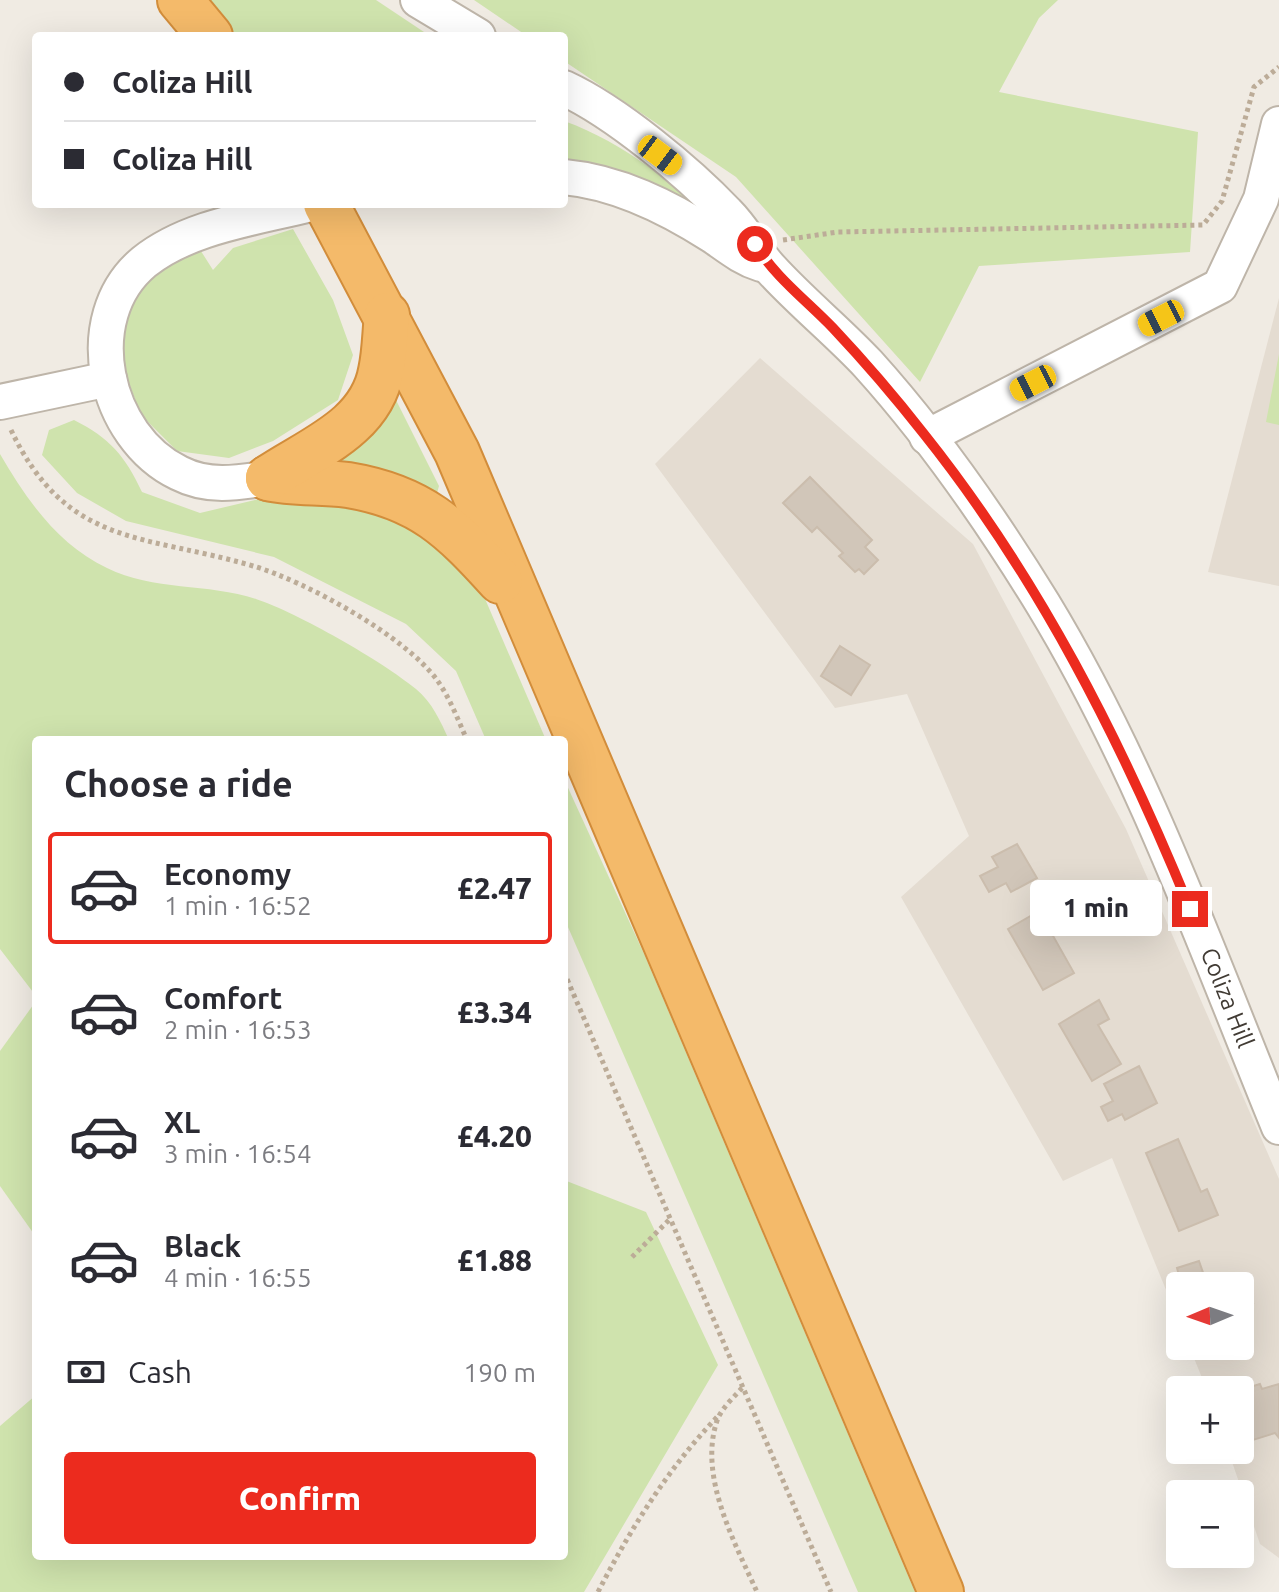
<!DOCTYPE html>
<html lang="en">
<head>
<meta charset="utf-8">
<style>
	body { margin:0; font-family:Ubuntu,sans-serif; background:#f7f7f7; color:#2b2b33; height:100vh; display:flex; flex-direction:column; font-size:30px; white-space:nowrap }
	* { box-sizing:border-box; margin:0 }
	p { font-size:26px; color:#7c7c81 }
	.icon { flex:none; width:44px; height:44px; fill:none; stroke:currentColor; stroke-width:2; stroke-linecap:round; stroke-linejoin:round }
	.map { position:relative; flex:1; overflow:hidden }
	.drawer { position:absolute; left:32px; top:736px; width:536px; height:824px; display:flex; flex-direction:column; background:#fff; border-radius:8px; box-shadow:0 8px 32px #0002 }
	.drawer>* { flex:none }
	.guide { position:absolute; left:32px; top:32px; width:536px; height:176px; border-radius:8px; box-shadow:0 8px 32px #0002; display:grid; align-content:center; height:176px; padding:0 32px; background:#fff }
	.needle { width:52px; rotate:268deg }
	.controls { position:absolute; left:1166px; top:1272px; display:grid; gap:16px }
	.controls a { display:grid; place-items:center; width:88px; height:88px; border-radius:8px; background:#fff; box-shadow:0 8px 32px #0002; font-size:40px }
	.end { position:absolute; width:36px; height:36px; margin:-18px; border:10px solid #ec2b1e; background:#fff; box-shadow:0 0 0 4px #fff }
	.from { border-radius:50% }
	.bubble { position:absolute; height:56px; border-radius:8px; background:#fff; box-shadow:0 8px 32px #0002; font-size:26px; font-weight:800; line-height:56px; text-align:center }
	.car { position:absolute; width:24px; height:48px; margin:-24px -12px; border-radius:10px; box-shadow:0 0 6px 2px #0007; background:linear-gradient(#f5c518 24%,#345 0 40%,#f5c518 0 76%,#345 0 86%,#f5c518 0) }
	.guide b { display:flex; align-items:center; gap:28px; height:76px; font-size:30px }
	.guide b+b { border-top:2px solid #e1e1e2 }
	.guide i { width:20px; height:20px; background:#2b2b33 }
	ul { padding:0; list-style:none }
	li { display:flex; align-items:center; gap:24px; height:112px; margin:0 16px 12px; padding:0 16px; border:4px solid transparent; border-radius:8px }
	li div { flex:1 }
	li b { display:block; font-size:30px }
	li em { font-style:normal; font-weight:800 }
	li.selected { border-color:#ec2b1e }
	li>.icon { width:72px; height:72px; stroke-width:1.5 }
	h2 { padding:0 32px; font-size:36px; line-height:96px }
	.pay { display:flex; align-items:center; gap:20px; height:88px; padding:0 32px; font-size:30px }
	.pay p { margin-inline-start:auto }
	.primary-button { display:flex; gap:16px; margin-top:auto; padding:16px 32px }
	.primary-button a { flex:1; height:92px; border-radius:8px; background:#ec2b1e; color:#fff; font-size:32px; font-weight:800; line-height:92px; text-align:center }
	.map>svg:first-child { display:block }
	.residential { fill:#e4dcd1 }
	.green { fill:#cfe3ad }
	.building { fill:#d1c6b9; stroke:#cbbdad; stroke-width:2 }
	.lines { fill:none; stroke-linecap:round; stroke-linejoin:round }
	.minor-casing { stroke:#beb5a9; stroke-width:38 }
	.highway-casing { stroke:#d28d3b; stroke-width:48 }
	.path { stroke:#bcac98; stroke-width:5; stroke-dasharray:4 4; stroke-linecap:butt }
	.minor { stroke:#fff; stroke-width:34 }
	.highway { stroke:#f4ba6a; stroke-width:44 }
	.route { stroke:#ec2b1e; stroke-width:10 }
	.labels { text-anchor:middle; stroke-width:6; stroke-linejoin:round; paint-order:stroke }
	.street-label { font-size:24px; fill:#413b34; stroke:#fff }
</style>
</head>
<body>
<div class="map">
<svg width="1279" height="1592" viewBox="0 0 1279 1592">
	<rect width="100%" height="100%" fill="#f0ebe3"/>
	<g class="residential">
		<polygon points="1279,298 1279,586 1208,572"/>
		<polygon points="760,358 973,544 1126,829 1279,1179 1279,1558 1260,1544 1228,1450 1240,1450 1240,1390 1207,1390 1189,1346 1240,1346 1240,1286 1180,1286 1180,1324 1112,1158 1063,1181 901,897 969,836 907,694 835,708 655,464"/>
	</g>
	<g class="green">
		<polygon points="208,0 376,0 430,36 237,36"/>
		<polygon points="474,0 1058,0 1039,18 999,92 1198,132 1190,252 979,266 920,382 736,177 564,61 564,36 527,36"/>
		<path d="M564,121C626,143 674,186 725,226L564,164Z"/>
		<polygon points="293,229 333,300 353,355 338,400 273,441 229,458 177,451 141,415 122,365 125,314 157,267 199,248 213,270 233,248"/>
		<polygon points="1279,354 1279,425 1266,422"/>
		<polygon points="393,394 439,486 437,493 306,464"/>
		<path d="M74,420C110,438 125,456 142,492L200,513L276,495L369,497L470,564L546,740H486L456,671L406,624L274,557L126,521L77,493L42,455L49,430Z"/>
		<path d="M0,454C26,499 58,545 107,568C153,591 208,583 256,599C298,613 382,661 416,689C432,702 441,722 449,740H36V996L0,949Z"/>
		<polygon points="564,779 645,956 915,1592 858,1592 564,918"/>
		<polygon points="36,1001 36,1237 0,1186 0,1051"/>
		<polygon points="564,1180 646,1212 718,1365 584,1592 0,1592 0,1426 36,1395 36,1556 564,1556"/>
	</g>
	<g class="building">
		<polygon points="810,477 872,540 865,547 878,560 864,574 859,569 855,572 839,556 843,553 817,527 812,532 783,503"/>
		<polygon points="840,646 870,665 851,695 821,676"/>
		<polygon points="1017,844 1037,878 1011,892 1006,883 989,892 980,876 998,867 992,857"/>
		<polygon points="1039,911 1074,973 1043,990 1008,929"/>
		<polygon points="1099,1000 1109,1019 1098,1025 1121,1064 1092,1081 1059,1024"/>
		<polygon points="1139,1066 1157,1103 1125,1120 1122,1114 1108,1121 1101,1107 1113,1101 1104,1084"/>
		<polygon points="1178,1139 1201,1192 1207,1189 1218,1215 1179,1231 1146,1153"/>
		<polygon points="1199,1261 1207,1284 1182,1286 1177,1268"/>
		<polygon points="1244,1276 1253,1303 1244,1306 1250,1327 1240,1330 1240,1286 1214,1286"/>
		<polygon points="1260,1384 1262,1389 1279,1384 1279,1438 1275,1433 1240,1444 1240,1390"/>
	</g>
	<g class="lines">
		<g class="minor-casing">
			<g id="minor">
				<polyline points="418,0 478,36"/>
				<path id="s1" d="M564,88C616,112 688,172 727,213C744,230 755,252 771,269C801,302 837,331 868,364C933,436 992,521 1043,604C1142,767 1207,951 1279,1127"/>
				<path d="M564,177C618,182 668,207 713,236C729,247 742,258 761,264"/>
				<polyline points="0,402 109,379"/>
				<polyline points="927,437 1220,286 1261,199 1279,124"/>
				<path d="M268,478C237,483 208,488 179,473C104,437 77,318 144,262C189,226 256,218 310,204"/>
			</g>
		</g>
		<g class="highway-casing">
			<g id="highway">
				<polyline points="180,0 210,36"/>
				<polyline points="326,204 457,452 941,1592"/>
				<path d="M268,478C294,484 321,481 348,485C421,497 452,528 500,581"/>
				<path d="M268,478C311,449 371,428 381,371C385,353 385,334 387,315"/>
			</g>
		</g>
		<g class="path">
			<polyline points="783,240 838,232 1203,225 1222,201 1254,87 1279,67"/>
			<path d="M11,430C67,548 145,534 253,566C305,581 405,636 437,680C450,698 458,720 467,740"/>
			<polyline points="564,972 831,1592"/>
			<polyline points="632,1257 669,1220"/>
			<path d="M742,1388C734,1397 723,1407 718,1418C697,1474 734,1541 757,1592"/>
			<path d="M598,1592C631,1528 669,1467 719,1415"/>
		</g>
		<use href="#minor" class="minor"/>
		<use href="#highway" class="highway"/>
	</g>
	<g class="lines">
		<path class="route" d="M755,244C775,277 806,300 833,328C865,362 895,397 924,434C1038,577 1121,740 1190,909"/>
	</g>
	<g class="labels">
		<g class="street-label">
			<text dy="8" stroke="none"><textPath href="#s1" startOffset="1146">Coliza Hill</textPath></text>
		</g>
	</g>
</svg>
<div class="controls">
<a><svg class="needle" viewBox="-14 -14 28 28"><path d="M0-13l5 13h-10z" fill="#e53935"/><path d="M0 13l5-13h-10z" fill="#7c7c81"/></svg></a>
<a>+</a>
<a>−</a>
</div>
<i class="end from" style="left:755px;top:244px"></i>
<i class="end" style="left:1190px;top:909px"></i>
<div class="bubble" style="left:1030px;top:880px;width:132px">1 min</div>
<i class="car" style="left:660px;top:155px;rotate:127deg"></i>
<i class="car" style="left:1161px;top:318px;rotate:243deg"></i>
<i class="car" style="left:1033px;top:383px;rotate:243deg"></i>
<div class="guide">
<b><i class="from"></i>Coliza Hill</b>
<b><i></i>Coliza Hill</b>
</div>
<section class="drawer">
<h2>Choose a ride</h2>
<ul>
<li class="selected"><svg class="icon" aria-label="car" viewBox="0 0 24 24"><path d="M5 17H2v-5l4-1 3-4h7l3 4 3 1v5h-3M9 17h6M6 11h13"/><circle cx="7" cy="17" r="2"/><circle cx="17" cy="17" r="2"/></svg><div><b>Economy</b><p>1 min · 16:52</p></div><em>£2.47</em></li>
<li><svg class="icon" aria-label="car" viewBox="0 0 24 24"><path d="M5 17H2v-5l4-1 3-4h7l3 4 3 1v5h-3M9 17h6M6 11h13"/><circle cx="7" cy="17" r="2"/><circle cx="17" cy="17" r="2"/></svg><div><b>Comfort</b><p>2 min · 16:53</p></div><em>£3.34</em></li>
<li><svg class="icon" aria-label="car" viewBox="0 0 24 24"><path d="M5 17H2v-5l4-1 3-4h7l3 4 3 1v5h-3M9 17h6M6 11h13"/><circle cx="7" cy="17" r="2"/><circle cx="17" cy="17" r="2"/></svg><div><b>XL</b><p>3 min · 16:54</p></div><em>£4.20</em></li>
<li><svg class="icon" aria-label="car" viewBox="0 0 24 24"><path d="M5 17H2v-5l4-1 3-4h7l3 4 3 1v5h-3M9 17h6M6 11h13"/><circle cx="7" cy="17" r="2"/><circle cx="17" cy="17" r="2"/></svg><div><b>Black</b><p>4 min · 16:55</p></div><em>£1.88</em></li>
</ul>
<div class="pay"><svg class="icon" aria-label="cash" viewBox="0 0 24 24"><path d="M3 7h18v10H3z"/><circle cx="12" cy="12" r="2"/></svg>Cash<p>190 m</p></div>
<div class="primary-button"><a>Confirm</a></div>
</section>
</div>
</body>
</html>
